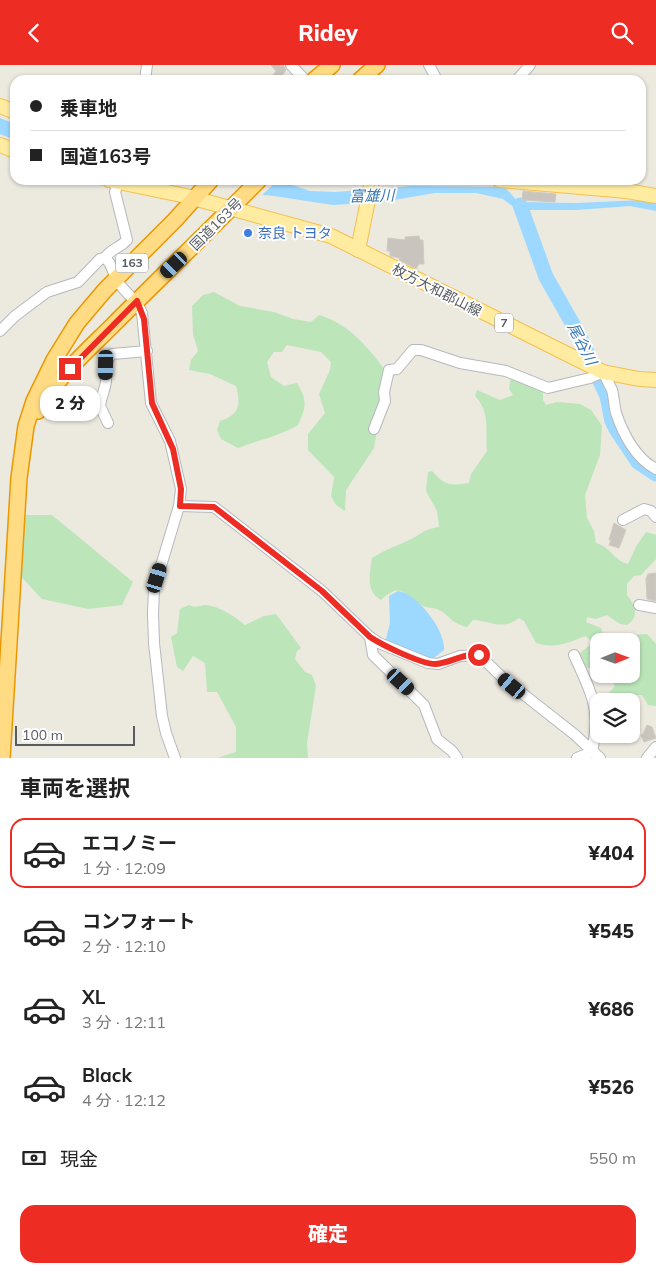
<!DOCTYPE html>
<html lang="ja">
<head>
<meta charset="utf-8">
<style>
	body { margin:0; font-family:Mulish,"Noto Sans JP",sans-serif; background:#f2f2f2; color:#222; height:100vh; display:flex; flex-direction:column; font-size:19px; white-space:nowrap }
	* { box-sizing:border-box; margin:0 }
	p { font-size:16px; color:#767676 }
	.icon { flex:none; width:28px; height:28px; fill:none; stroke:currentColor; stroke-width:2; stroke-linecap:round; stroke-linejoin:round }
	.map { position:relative; height:693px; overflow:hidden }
	.side { display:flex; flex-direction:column; background:#fff; flex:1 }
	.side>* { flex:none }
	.top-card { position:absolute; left:10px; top:10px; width:636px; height:110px; border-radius:15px; box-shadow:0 1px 4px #0004; display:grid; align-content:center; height:110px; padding:0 20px; background:#fff }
	.needle { width:32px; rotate:89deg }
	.fabs { position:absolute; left:590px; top:568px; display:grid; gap:10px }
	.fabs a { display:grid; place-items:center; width:50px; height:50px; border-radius:10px; background:#fff; box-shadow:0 1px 4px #0004; font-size:25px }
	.scale { position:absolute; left:15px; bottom:12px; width:120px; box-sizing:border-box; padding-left:5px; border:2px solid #585c61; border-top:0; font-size:14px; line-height:18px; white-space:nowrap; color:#585c61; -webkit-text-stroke:4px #fff; paint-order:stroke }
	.end { position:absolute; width:22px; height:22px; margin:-11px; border:6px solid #ed2c24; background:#fff; box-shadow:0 0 0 2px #fff }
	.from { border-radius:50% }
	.bubble { position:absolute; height:35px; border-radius:15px; background:#fff; box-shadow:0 1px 4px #0004; font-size:16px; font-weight:800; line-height:35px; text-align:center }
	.car { position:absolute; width:15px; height:30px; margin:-15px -8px; border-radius:6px; box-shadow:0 0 4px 1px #0007; background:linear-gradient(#222 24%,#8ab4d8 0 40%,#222 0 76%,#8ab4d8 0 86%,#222 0) }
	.top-card b { display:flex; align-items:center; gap:18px; height:48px; font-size:19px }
	.top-card b+b { border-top:1px solid #e0e0e0 }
	.top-card i { width:12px; height:12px; background:#222 }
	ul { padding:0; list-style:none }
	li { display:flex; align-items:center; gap:15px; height:70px; margin:0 10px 8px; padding:0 10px; border:2px solid transparent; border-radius:15px }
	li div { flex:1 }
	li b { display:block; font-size:19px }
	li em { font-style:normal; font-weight:800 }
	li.on { border-color:#ed2c24 }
	li>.icon { width:45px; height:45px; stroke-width:1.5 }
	h2 { padding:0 20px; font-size:22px; line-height:60px }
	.pay { display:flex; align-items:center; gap:12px; height:55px; padding:0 20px; font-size:19px }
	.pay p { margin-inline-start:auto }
	.action { display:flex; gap:10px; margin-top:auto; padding:10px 20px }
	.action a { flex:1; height:58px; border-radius:15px; background:#ed2c24; color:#fff; font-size:20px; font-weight:800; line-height:58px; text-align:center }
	header { display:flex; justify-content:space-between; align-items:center; height:65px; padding:0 20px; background:#ed2c24; color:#fff; font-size:22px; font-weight:800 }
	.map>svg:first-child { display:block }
	.green { fill:#bce5ba }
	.water { fill:#9cd8ff }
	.pier { fill:#ece9df }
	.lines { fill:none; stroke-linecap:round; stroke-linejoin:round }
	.river { stroke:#9cd8ff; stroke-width:15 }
	.building { fill:#c9c5be; stroke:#d1cabe }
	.minor-casing { stroke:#b5b8bd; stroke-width:12 }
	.major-casing { stroke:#f5c04f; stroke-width:16 }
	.highway-casing { stroke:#eb9800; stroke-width:18 }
	.minor { stroke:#fff; stroke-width:10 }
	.major { stroke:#ffeca1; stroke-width:14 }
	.highway { stroke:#ffdb83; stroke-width:15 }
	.route { stroke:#ed2c24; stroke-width:6 }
	.shop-dot { fill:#3f7fe0; stroke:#fff; stroke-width:2 }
	.labels { text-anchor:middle; stroke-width:4; stroke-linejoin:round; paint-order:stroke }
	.shield { fill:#fff; stroke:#8a8d90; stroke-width:1 }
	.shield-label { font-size:12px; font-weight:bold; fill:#585c61 }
	.street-label { font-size:14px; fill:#585c61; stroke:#fff }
	.shop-label { font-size:14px; fill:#366cbe; stroke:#fff; text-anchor:start }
	.water-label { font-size:15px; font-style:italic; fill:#3878b3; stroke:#fff }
</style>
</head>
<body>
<header><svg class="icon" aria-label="back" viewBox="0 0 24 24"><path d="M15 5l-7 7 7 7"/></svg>Ridey<svg class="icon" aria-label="search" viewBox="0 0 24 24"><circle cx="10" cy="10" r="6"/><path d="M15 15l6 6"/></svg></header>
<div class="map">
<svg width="656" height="693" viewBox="0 0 656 693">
	<rect width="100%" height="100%" fill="#ece9df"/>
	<g class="green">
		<path d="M214,227L240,241L274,247L293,254L311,257L319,250C349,259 367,281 385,305L382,336L374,383L346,425L345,446L336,440L331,431L334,412L308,385V369L325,348L319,329L330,305L331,297L321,287L287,280L282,287H274L267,297L271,312L284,321L297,318C308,336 306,342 298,360C279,371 259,375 238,383L221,374L217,365L220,356C240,350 241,339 236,321L210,309L189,305L191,295L198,286L193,269L192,241L203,230Z"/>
		<path d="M511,311L543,327V335L546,340L557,337L580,339L591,345L602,361L600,390L585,430L587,453L594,466L596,478C612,483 613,495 628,499L637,480L646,467L656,470V494L641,510L634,511L627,519V530C635,540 640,552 627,560L620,559L607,550L596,554L587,552L586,557L601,563L605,576C621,576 632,569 647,569L656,579V641L648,640L642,630H626L612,636L607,630L615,621L607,609H631V576H599V603H584L580,593V588L589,581L591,575L585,571C569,578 554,584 536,578L524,556L519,553C502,566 492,556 473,555L467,562C450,558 450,550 437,544C432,542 425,543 421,540C404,530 402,516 381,535C365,526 370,509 372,493C384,485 397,481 409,475C423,469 421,465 439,462L437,446L426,426L428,407L432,406C444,420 450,421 469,418L471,409L487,386C485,365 491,348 475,331L477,325L500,335L513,330L509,324Z"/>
		<polygon points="21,450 52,450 133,517 122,540 88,544 42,534 14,504"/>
		<path d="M189,540C195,543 198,541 205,540C217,540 236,552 245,560L264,551L276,549L301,583L297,586L295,594L305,607L312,610L316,621L307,678L308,693H217L236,687V662L217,627H207L205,598L193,591L183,606L177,602L171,572L177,568L180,544Z"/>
	</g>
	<g class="water">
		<polygon points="0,53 15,59 15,75 0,69"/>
		<polygon points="163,115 259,115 286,118 310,126 335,127 412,121 505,122 518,137 576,138 643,135 656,139 656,146 630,141 576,145 518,145 503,134 476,128 435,128 382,137 333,140 274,131 224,126"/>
		<path d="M398,526C417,528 446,566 444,585L430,596L385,578L390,558L389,531Z"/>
	</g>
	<polygon class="pier" points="199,115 278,115 260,132 192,123"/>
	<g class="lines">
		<polyline class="river" points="520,140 546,212 579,270 607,331 612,356 616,364 638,397 656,409"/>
	</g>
	<g class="building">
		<polygon points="271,0 283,0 286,5 279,15 270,15 276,6"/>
		<polygon points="523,126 556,129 555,137 522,135"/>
		<polygon points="419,171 420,175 423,175 424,199 419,199 416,204 399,195 400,193 390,191 390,186 387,186 388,173 405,175 405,172"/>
		<polygon points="614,458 626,465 619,483 609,480 611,475 609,475"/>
		<polygon points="656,508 656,536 647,534 646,514 648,509"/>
		<polygon points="647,660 652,662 656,673 644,677 641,670 643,669"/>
	</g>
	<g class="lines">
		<g class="minor-casing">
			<g id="minor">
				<polyline points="291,0 305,15"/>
				<polyline points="429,0 437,15"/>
				<polyline points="145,15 147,0"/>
				<polyline points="517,15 530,0"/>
				<path d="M119,115L115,127L127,175C120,183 110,184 105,193C112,198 112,206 116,213C123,228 135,231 142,248L151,338L170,376L181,424L179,441L154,524L153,548L154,578L162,651L166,668L175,693"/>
				<polyline points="0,266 15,251 47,227 78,217 100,194 105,193"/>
				<path d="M108,358L100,341C101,332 105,325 106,316C107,306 104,297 112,289L147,286"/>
				<path d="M374,364L385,336L384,327L389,305L397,304L413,285H421L460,298L506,306L548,323L590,313L603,307C606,313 609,319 612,325C614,332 614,340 616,348C623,369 636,394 656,404"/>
				<polyline points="179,441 214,442 322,526 370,572 379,578 428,598 438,599 460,591 479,590 504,614 574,669 600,693"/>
				<polyline points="623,455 644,444 651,446 656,452"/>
				<polyline points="639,540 656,543"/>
				<polyline points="370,572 373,590 424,640 437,674 452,686 457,693"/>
				<path d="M574,590C592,629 601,643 592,687L577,693"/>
				<polyline points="647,693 656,682"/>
			</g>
		</g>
		<g class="major-casing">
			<g id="major">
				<polyline points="0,41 15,47"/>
				<polyline points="0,80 15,86"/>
				<polyline points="109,115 186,131 331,171 603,307 639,314 656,315"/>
				<polyline points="499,115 627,126 656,131"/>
				<polyline points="358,185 372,115"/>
			</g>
		</g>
		<g class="highway-casing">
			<g id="highway">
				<polyline points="314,15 332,0"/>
				<polyline points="360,15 377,0"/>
				<path d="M38,346C56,313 86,287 113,260C161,212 211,164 259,115"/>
				<polyline points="2,693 19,413 26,361 34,336 54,295 77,258 105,225 175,155 211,115"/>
			</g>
		</g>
		<use href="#minor" class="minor"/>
		<use href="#major" class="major"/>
		<use href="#highway" class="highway"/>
	</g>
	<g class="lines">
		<path class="route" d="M70,304L137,236L144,254L152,338L173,384L181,424L180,441L214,442L322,526L370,572C382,580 423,600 436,599C451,598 463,588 479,590"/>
	</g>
	<circle class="shop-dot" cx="248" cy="168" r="5"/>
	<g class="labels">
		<g class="shield">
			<rect x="116" y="188.5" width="32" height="19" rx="4"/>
			<rect x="495" y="248.5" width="18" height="19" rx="4"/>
		</g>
		<g class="shield-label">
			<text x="132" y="202">163</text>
			<text x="504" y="262">7</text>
		</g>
		<g class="street-label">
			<text transform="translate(216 159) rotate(-45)" y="5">国道163号</text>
			<text transform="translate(437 225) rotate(27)" y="5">枚方大和郡山線</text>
		</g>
		<g class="shop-label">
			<text x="258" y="173">奈良 トヨタ</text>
		</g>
		<g class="water-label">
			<text transform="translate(372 131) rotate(-1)" y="5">富雄川</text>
			<text transform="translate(582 279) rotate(63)" y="5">尾谷川</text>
		</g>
	</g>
</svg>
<div class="fabs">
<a><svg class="needle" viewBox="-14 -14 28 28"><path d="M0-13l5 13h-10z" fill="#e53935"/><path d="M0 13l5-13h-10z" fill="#767676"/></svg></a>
<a><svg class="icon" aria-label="layers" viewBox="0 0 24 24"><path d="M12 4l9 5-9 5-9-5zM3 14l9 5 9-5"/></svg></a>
</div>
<div class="scale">100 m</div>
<i class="end from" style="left:479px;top:590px"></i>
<i class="end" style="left:70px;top:304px"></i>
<div class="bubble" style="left:40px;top:321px;width:60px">2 分</div>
<i class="car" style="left:174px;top:200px;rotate:226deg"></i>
<i class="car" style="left:106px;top:300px;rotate:181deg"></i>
<i class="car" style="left:157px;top:513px;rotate:17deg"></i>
<i class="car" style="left:401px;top:617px;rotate:133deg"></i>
<i class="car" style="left:512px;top:621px;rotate:310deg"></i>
<div class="top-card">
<b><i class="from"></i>乗車地</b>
<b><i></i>国道163号</b>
</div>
</div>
<section class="side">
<h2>車両を選択</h2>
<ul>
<li class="on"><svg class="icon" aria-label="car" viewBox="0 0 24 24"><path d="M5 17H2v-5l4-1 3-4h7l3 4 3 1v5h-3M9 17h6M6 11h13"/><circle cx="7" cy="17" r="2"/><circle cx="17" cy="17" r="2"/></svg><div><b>エコノミー</b><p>1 分 · 12:09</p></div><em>¥404</em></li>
<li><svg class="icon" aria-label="car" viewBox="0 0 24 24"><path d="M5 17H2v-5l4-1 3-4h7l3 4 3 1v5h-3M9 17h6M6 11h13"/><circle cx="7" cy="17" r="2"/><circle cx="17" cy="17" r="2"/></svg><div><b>コンフォート</b><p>2 分 · 12:10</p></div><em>¥545</em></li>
<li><svg class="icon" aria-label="car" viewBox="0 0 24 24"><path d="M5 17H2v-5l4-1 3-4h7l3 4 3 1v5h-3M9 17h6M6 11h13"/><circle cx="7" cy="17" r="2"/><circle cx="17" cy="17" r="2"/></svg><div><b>XL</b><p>3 分 · 12:11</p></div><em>¥686</em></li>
<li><svg class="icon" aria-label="car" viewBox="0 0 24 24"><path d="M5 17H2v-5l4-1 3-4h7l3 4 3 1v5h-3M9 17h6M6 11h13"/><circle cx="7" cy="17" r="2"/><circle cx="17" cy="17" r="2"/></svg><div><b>Black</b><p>4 分 · 12:12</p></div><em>¥526</em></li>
</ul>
<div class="pay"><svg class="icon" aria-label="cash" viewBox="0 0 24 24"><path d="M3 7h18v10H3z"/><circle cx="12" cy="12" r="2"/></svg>現金<p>550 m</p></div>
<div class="action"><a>確定</a></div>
</section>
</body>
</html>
